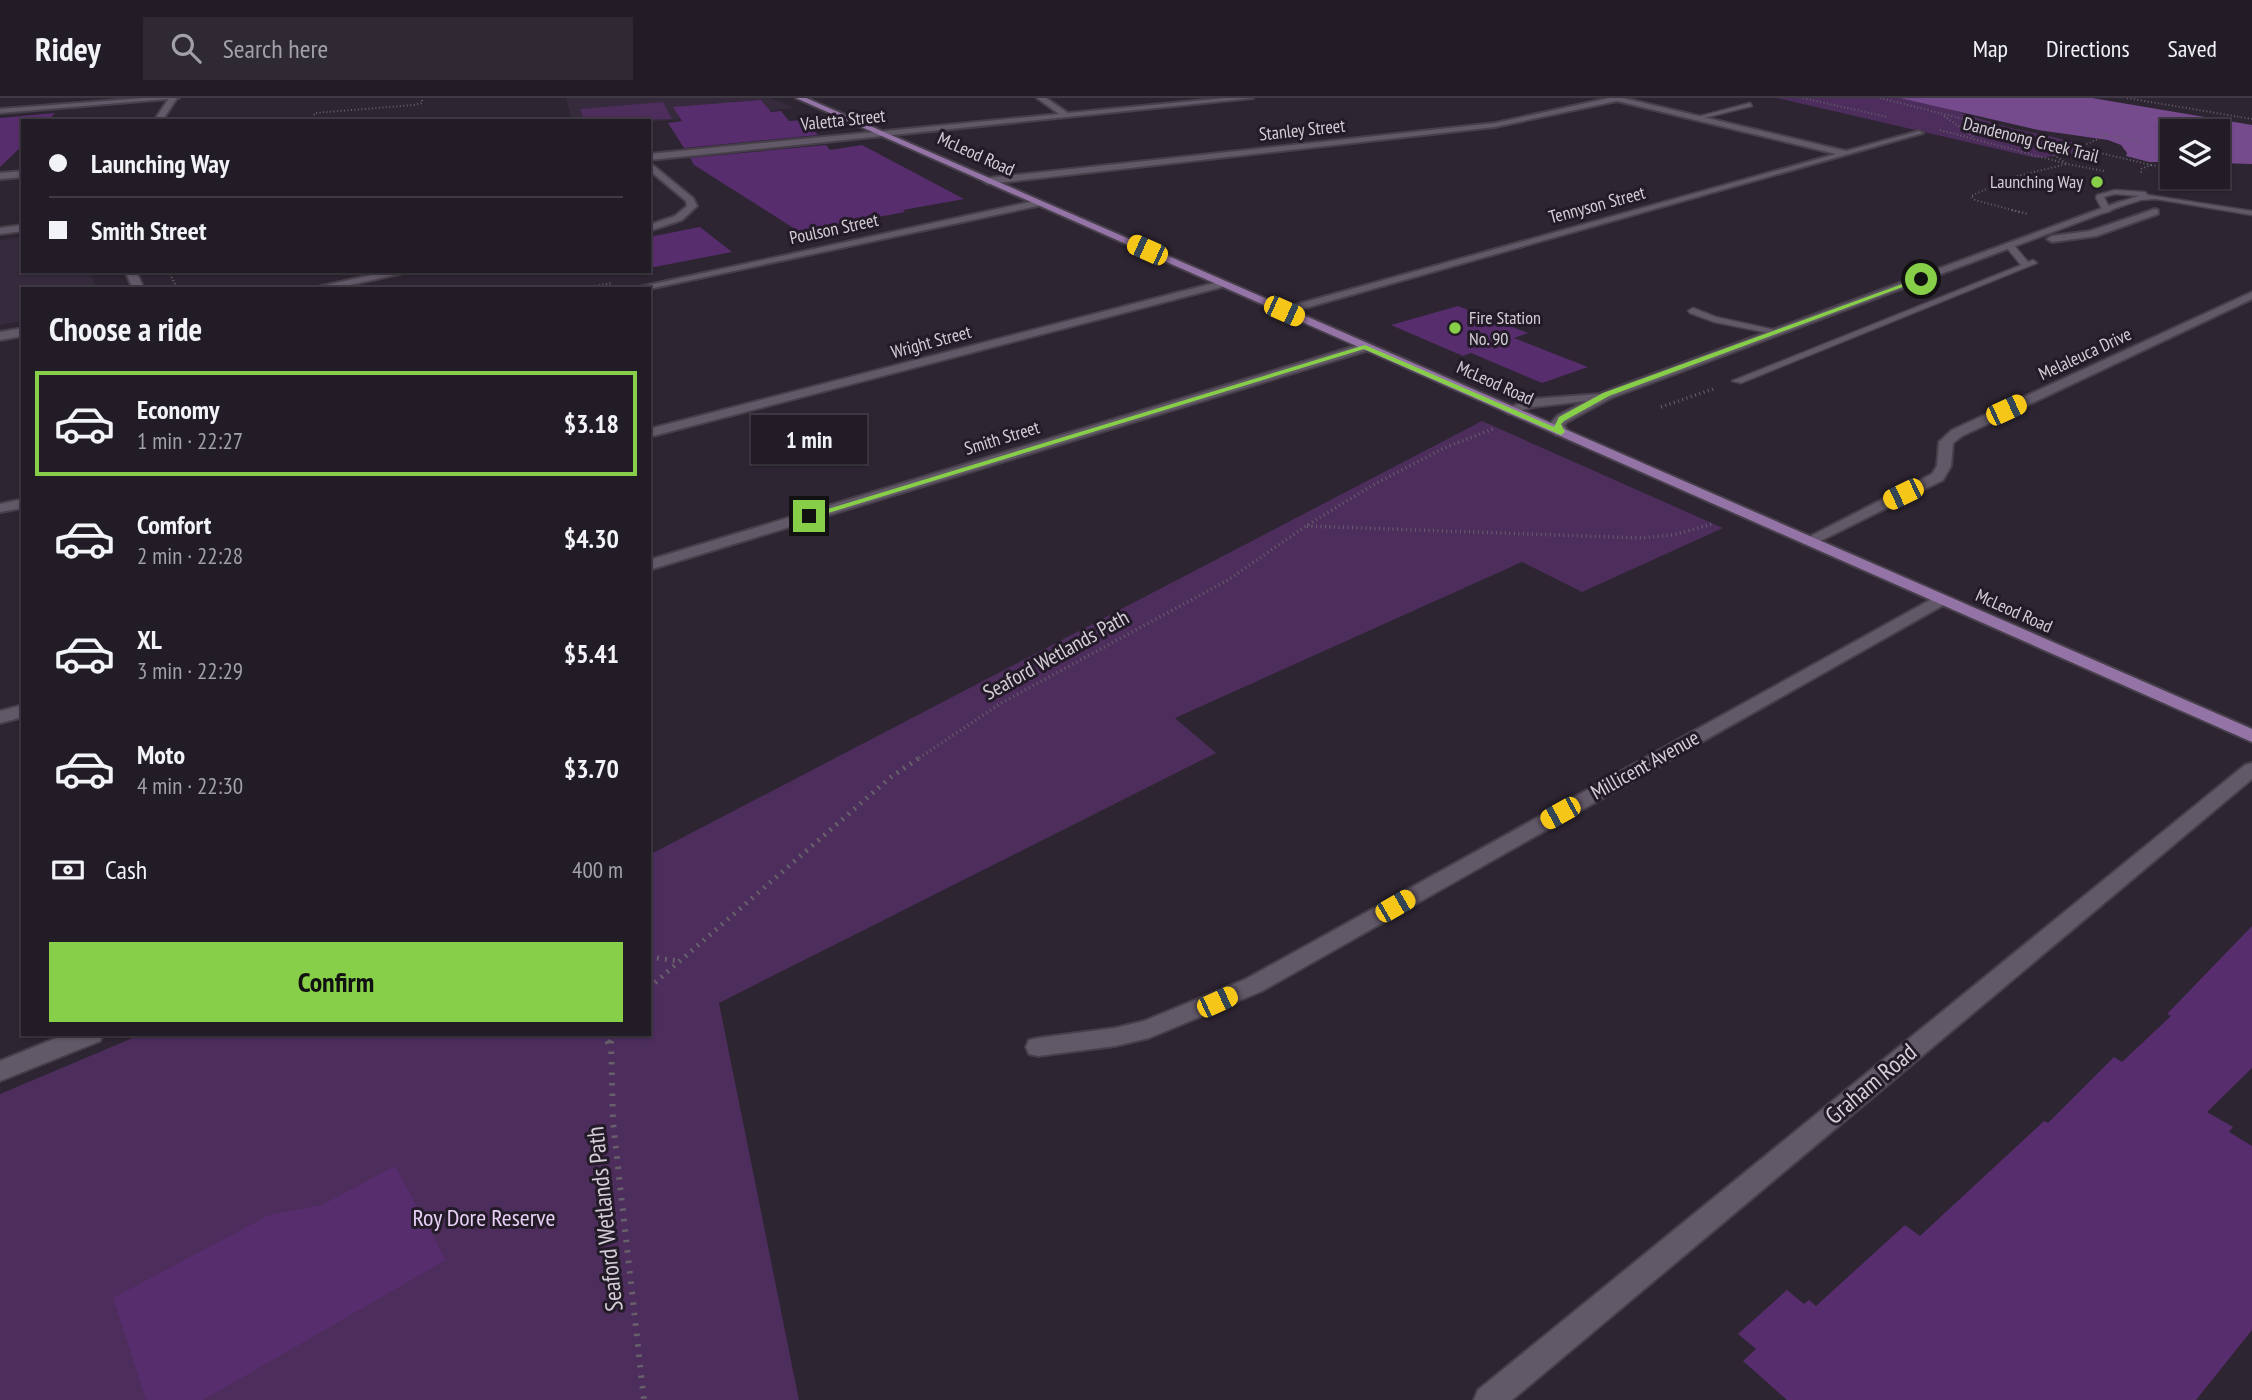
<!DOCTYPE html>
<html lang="en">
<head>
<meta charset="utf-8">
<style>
	body { margin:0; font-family:"PT Sans Narrow",sans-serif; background:#2e2932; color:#f1f3f6; height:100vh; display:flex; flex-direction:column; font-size:26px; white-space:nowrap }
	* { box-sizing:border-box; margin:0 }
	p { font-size:23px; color:#a2a1a7 }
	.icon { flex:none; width:38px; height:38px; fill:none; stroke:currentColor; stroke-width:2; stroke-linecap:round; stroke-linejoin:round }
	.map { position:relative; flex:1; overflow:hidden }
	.panel { position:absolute; left:21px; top:189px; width:630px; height:749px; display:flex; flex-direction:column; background:#221c26; border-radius:0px; box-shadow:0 2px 5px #0004,0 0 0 2px #3f3a43 }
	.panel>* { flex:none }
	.top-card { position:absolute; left:21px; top:21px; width:630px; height:154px; border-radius:0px; box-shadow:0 2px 5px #0004,0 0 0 2px #3f3a43; display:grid; align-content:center; height:154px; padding:0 28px; background:#221c26 }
	.controls { position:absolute; left:2160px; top:21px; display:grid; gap:14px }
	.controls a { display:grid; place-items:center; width:70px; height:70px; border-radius:0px; background:#221c26; box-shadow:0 2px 5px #0004,0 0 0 2px #3f3a43; font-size:35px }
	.end { position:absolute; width:32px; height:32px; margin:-16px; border:9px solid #88cf49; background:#111; box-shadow:0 0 0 4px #111 }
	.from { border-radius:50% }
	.bubble { position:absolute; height:49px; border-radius:0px; background:#221c26; box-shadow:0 2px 5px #0004,0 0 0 2px #3f3a43; font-size:23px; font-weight:600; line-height:49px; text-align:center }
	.car { position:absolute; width:21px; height:42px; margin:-21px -10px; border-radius:9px; box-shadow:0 0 5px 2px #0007; background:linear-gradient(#f5c518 24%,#345 0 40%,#f5c518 0 76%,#345 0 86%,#f5c518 0) }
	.top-card b { display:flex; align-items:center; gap:24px; height:66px; font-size:26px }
	.top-card b+b { border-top:2px solid #3f3a43 }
	.top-card i { width:18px; height:18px; background:#f1f3f6 }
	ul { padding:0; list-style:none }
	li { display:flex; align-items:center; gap:21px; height:105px; margin:0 14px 10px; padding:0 14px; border:4px solid transparent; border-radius:0px }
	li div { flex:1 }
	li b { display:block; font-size:26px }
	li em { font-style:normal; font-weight:600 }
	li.selected { border-color:#88cf49 }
	li>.icon { width:63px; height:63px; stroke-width:1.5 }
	h2 { padding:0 28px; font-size:32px; line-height:84px }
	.pay { display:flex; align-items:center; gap:18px; height:77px; padding:0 28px; font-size:26px }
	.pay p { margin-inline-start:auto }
	.cta { display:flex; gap:14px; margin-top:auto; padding:14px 28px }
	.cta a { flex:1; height:80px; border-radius:0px; background:#88cf49; color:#111; font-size:28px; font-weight:600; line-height:80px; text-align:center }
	header { display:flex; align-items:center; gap:42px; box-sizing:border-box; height:98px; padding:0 35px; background:#221c26; border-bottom:2px solid #3f3a43 }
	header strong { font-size:33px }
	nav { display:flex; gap:38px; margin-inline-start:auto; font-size:24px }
	.search { width:490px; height:63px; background:#2e2932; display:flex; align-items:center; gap:18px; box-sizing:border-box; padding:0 24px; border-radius:0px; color:#a2a1a7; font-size:26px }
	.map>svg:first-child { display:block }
	.built { fill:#362a3d }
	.green { fill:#4c2d5c }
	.water { fill:#764b8d }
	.building { fill:#572d6d }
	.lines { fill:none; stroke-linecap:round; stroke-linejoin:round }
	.service-casing { stroke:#47404b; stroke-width:3 }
	.minor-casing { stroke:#47404b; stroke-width:4 }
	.tertiary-casing { stroke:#47404b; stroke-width:4 }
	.primary-casing { stroke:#47404b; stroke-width:4 }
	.path-far4 { stroke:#67606b; stroke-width:2; stroke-dasharray:1 2.5; stroke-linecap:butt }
	.path-far3 { stroke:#67606b; stroke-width:2.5; stroke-dasharray:1 2.5; stroke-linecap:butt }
	.path-far2 { stroke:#67606b; stroke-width:3.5; stroke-dasharray:1 3.5; stroke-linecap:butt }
	.path-far1 { stroke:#67606b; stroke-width:5; stroke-dasharray:2 6; stroke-linecap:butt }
	.path { stroke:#67606b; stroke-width:6; stroke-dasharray:2.5 8; stroke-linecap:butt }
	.service { fill:#625968; fill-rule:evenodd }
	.minor { fill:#625968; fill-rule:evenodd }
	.tertiary { fill:#625968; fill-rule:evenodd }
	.primary { fill:#9473a6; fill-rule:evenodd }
	.route { fill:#88cf49 }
	.poi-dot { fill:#88cf49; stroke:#241b28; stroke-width:2.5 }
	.labels { text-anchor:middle; stroke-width:6; stroke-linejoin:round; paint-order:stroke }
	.far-street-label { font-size:18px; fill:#d4cfd7; stroke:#241b28 }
	.far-poi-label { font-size:18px; fill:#d4cfd7; stroke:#241b28; text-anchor:end }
	.street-label { font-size:21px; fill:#d4cfd7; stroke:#241b28 }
	.near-street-label { font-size:24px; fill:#d4cfd7; stroke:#241b28 }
	.near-park-label { font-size:24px; fill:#e6cef4; stroke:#241b28 }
</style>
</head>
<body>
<header>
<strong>Ridey</strong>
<div class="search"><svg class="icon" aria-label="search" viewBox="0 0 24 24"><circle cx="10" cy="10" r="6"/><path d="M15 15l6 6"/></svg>Search here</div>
<nav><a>Map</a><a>Directions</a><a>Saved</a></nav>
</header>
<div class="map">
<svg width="2252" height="1302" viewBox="0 0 2252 1302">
	<rect width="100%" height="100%" fill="#2d2532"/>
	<g class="built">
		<polygon points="566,0 771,0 795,10 649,24 572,23"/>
		<polygon points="23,139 23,173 89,173 97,191 23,191 23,223 0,227 0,142"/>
	</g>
	<g class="green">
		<path d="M1777,0C1815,0 1864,0 1901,0C1939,5 1974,20 2011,30C2040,37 2067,39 2093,54L2036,60Z"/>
		<polygon points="663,4 672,21 584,23 580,11"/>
		<polygon points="1482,323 1723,430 1582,494 1522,464 1175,620 1216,655 719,905 799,1302 0,1302 0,996 142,936 649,936 649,757"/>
	</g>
	<polygon class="water" points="1900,0 2092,0 2252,27 2252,66 2217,65 2217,33 2172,33 2172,64 2149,64 2126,58 2127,55 2121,47 2108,42 2038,32"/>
	<g class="building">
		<polygon points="761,2 771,14 781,13 789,23 805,22 818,37 684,50 668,25 682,23 673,9"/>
		<polygon points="55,15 48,23 23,23 23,47 0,69 0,20"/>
		<polygon points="826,47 830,52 862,47 964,101 903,112 905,114 867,121 871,123 803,136 694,67 690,60"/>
		<polygon points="700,129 732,154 649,170 649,139"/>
		<polygon points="1458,208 1528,235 1514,240 1588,269 1542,285 1471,255 1463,258 1391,227"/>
		<polygon points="2252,828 2252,970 2207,1014 2233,1029 2229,1034 2252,1048 2252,1232 2196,1302 1787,1302 1743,1263 1756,1251 1738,1236 1787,1192 1804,1206 1809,1202 1816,1208 1905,1127 1920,1138 2044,1023 2048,1025 2114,959 2122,964 2171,918 2167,916"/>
		<polygon points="395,1068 446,1162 203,1302 146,1302 113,1200 269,1117 322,1107"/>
	</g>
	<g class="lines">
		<g class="service-casing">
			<g id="service">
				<polygon points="1750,5 1752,8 1696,22 1693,20"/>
				<polygon points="2115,92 2145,94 2148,97 2252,113 2252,117 2156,101 2141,102 2122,108 2119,104 2139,98 2115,96 2104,99 2111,113 2104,115 2096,100 2097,97"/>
				<polygon points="2007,146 2013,146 2028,164 2033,162 2037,165 1741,285 1732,283 2021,167 2007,150"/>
				<polygon points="1693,210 1716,219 1784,234 1779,237 1714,224 1690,215 1688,213"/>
			</g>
		</g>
		<g class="minor-casing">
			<g id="minor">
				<polygon points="169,0 177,0 162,23 154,23"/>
				<polygon points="1037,0 1046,0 1068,15 1225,0 1253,0 649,62 649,56 1059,16"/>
				<polygon points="1609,0 1623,0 1846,53 1919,33 1923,35 1284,216 1280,215 1280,211 1836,56 1617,3 1495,29 988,86 983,83 988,80 1495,25"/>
				<polygon points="649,64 693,100 697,108 682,122 649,133 649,127 675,118 687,108 686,103 649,72"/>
				<polygon points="23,73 23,79 0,81 0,75"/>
				<polygon points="1039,102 1044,105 1042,107 649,191 630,191"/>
				<polygon points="2119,104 2127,106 1611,300 1567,324 1564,327 1568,334 1566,337 1556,337 1550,326 1557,318 1586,303 1533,309 1509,316 1502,312 1532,301 1599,296"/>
				<polygon points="2155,111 2158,112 2158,116 2096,138 2052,144 2047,141 2052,138 2090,133"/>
				<polygon points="23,127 23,133 0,136 0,130"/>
				<polygon points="125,173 136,173 144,191 133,191"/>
				<polygon points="389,173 412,173 332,191 309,191"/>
				<polygon points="1222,183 1227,186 1226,188 649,339 649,331"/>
				<polygon points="2252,194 2252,201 1962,338 1953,345 1951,368 1943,382 1814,446 1804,446 1801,443 1932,376 1937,368 1939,344 1952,332"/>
				<polygon points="23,230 23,238 0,242 0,234"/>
				<polygon points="1365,245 1371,249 1369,252 649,472 649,462"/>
				<polygon points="23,401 23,410 0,414 0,406"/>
				<polygon points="1941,496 1949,501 1947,505 1262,893 1149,940 1115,948 1038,958 1029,956 1026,949 1029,942 1038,940 1115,930 1144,923 1246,881"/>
				<polygon points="23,607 23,619 0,625 0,613"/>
				<polygon points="2252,665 2252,681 1512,1302 1474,1302 1478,1292 2245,667"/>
				<polygon points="66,936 103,936 100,943 0,983 0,963"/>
			</g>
		</g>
		<g class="tertiary-casing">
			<polygon id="tertiary" points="144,0 179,0 0,15 0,11"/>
		</g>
		<g class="primary-casing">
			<polygon id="primary" points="796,0 806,0 2252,631 2252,644"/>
		</g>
		<g class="path-far4">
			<polyline points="1803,0 1887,19"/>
			<polyline points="1880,0 2066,47"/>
			<polyline points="2127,0 2252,21"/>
			<polyline points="1944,18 1974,39"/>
			<polyline points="310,23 315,15 414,7 422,5 422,0"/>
			<polyline points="1940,32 2067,66 2104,73"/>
			<polyline points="2087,33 2106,37"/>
			<polyline points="2080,49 2107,37 2140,44"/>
			<polyline points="2151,67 2172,71"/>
			<polyline points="2019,114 1975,102 1971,98 2013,79 2067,66 2050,54 2075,49 2151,67 2141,71 2141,75"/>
		</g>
		<g class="path-far3">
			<polyline points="2012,112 2028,116"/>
			<polyline points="168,173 178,191"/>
			<polyline points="582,191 612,185"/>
		</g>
		<g class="path-far2">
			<polyline points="1661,309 1716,290"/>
			<polyline points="1307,428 1641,440 1673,437 1712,426"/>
			<polyline points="919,660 1003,604 1228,482 1306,428 1373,387 1444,350 1493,331"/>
		</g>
		<g class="path-far1">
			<polyline points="649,859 679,863"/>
			<polyline points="649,890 891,679 922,658"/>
			<polyline points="603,936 608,944"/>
			<polyline points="610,944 615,936"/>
		</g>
		<g class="path">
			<polyline points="607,943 609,946"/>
			<polyline points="611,943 613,1024 644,1302"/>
		</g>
		<use href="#service" class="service"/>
		<use href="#minor" class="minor"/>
		<use href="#tertiary" class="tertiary"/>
		<use href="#primary" class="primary"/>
	</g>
	<polygon class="route" points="1919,180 1924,181 1609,298 1564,323 1561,326 1565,334 1561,337 1364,251 812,420 805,418 1365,247 1554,329 1559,319 1603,295"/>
	<g class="poi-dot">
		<circle cx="2097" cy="84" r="7"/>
		<circle cx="1455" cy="230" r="7"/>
	</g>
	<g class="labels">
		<g class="far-street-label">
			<text transform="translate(843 22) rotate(-6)" y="6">Valetta Street</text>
			<text transform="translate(1302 32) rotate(-6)" y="6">Stanley Street</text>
			<text transform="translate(2031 42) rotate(14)" y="6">Dandenong Creek Trail</text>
			<text transform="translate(976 56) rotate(24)" y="6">McLeod Road</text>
			<text transform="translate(1597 107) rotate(-15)" y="6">Tennyson Street</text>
			<text transform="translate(834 131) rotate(-12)" y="6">Poulson Street</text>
			<text transform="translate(931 244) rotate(-15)" y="6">Wright Street</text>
			<text transform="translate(2085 256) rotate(-25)" y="6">Melaleuca Drive</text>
			<text transform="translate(1495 285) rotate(24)" y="6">McLeod Road</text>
			<text transform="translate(1002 340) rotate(-17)" y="6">Smith Street</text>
			<text transform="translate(2014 513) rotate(24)" y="6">McLeod Road</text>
		</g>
		<g class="far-poi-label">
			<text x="2083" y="90">Launching Way</text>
			<text x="1469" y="226" text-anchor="start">Fire Station<tspan x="1469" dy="21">No. 90</tspan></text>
		</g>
		<g class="street-label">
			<text transform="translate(1056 557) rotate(-29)" y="7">Seaford Wetlands Path</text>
			<text transform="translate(1645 667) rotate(-29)" y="7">Millicent Avenue</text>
		</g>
		<g class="near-street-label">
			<text transform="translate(1871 986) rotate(-40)" y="8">Graham Road</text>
			<text transform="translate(605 1121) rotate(-96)" y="8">Seaford Wetlands Path</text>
		</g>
		<g class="near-park-label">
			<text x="484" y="1128">Roy Dore Reserve</text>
		</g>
	</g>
</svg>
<div class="controls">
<a><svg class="icon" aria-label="layers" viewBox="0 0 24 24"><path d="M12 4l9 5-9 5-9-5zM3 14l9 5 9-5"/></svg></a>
</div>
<i class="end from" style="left:1921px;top:181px"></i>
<i class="end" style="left:809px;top:418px"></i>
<div class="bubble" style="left:751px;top:317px;width:116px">1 min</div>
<i class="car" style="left:1147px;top:152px;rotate:294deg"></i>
<i class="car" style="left:1284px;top:213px;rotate:114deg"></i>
<i class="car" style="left:2006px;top:312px;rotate:65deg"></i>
<i class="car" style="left:1903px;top:396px;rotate:244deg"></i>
<i class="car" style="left:1560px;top:715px;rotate:241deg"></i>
<i class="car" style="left:1395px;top:808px;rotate:60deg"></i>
<i class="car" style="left:1217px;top:904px;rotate:65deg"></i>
<div class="top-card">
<b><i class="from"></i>Launching Way</b>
<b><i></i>Smith Street</b>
</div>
<section class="panel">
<h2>Choose a ride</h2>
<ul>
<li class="selected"><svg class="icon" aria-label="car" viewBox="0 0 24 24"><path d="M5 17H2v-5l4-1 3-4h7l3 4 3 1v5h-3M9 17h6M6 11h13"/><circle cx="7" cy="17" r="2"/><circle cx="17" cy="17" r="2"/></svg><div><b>Economy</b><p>1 min · 22:27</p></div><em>$3.18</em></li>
<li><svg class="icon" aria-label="car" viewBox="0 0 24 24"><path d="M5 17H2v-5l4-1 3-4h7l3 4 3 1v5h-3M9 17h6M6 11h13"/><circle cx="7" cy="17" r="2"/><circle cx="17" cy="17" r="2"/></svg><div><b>Comfort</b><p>2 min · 22:28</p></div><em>$4.30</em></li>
<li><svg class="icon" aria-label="car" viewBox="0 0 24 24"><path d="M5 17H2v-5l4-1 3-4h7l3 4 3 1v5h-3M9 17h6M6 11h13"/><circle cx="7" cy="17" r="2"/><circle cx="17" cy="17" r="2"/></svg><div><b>XL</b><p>3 min · 22:29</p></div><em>$5.41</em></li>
<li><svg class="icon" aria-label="car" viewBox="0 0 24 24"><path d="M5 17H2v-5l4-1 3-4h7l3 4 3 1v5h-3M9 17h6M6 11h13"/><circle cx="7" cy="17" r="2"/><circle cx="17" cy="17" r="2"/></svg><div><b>Moto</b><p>4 min · 22:30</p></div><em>$3.70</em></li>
</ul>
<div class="pay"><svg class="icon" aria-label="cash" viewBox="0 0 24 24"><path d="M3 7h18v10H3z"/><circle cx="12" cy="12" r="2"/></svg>Cash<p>400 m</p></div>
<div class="cta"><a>Confirm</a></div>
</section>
</div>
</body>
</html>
